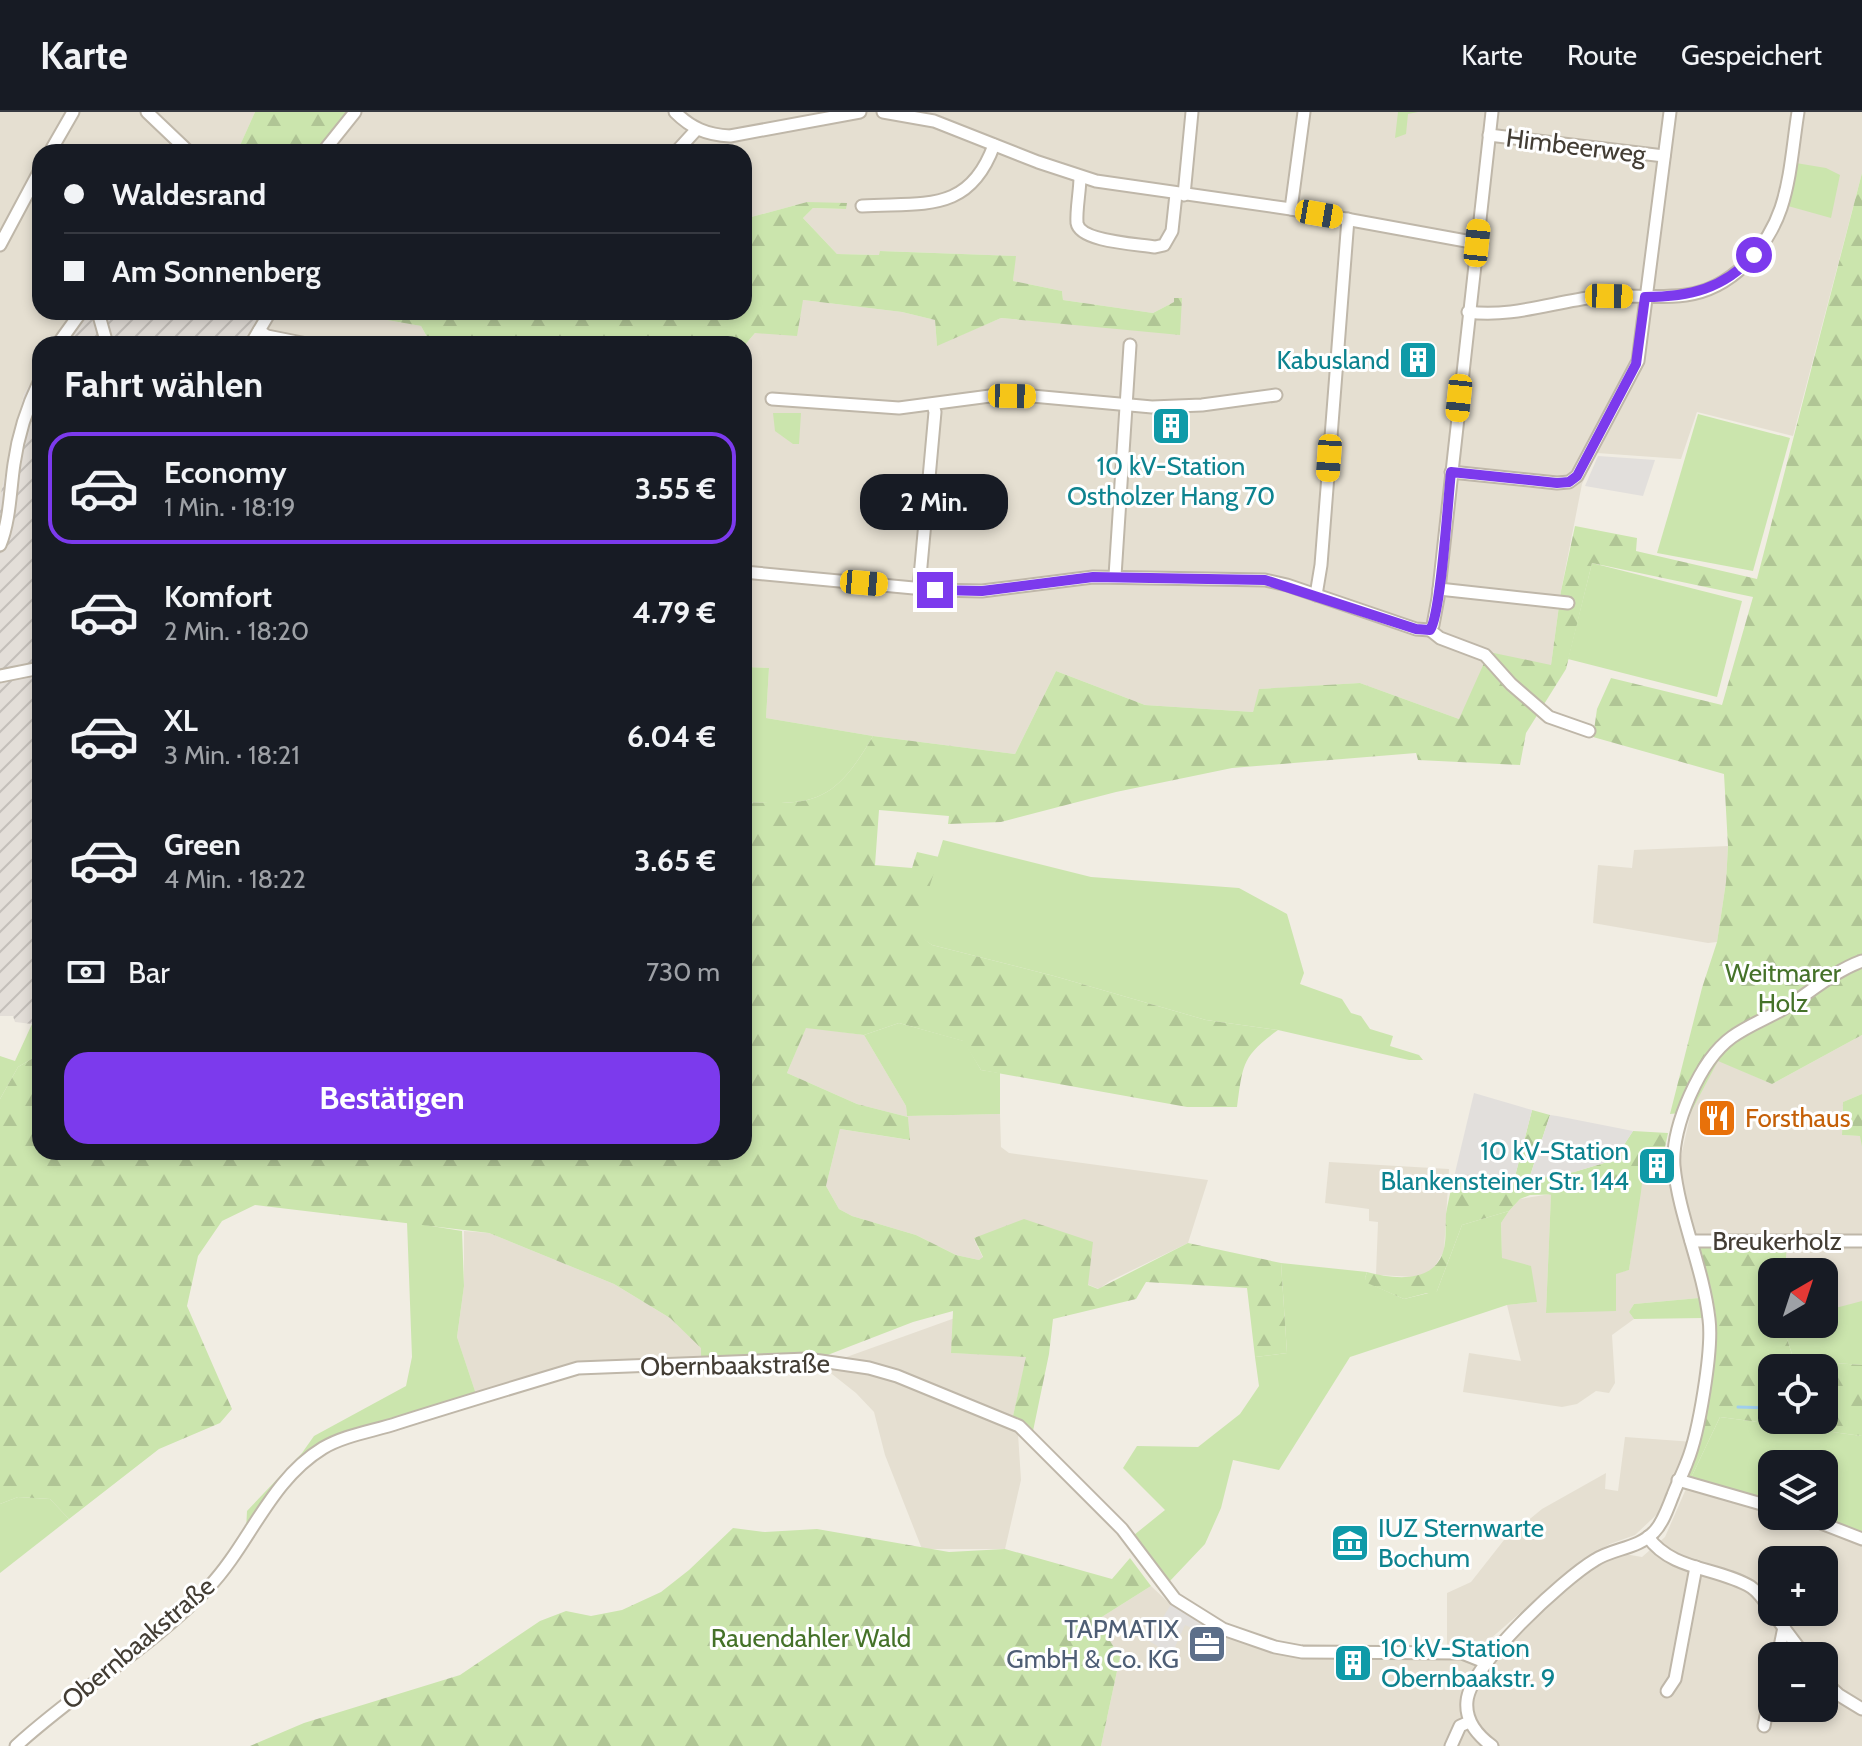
<!DOCTYPE html>
<html lang="de">
<head>
<meta charset="utf-8">
<style>
	body { margin:0; font-family:Cabin,sans-serif; background:#20242c; color:#f1f3f6; height:100vh; display:flex; flex-direction:column; font-size:30px; white-space:nowrap }
	* { box-sizing:border-box; margin:0 }
	p { font-size:26px; color:#9ea1a6 }
	.icon { flex:none; width:44px; height:44px; fill:none; stroke:currentColor; stroke-width:2; stroke-linecap:round; stroke-linejoin:round }
	.map { position:relative; flex:1; overflow:hidden }
	.sheet { position:absolute; left:32px; top:224px; width:720px; height:824px; display:flex; flex-direction:column; background:#171b24; border-radius:24px; box-shadow:0 4px 12px #0003 }
	.sheet>* { flex:none }
	.hud { position:absolute; left:32px; top:32px; width:720px; height:176px; border-radius:24px; box-shadow:0 4px 12px #0003; display:grid; align-content:center; height:176px; padding:0 32px; background:#171b24 }
	.needle { width:52px; rotate:39deg }
	.fabs { position:absolute; left:1758px; top:1146px; display:grid; gap:16px }
	.fabs a { display:grid; place-items:center; width:80px; height:80px; border-radius:16px; background:#171b24; box-shadow:0 4px 12px #0003; font-size:40px }
	.end { position:absolute; width:36px; height:36px; margin:-18px; border:10px solid #7c3aed; background:#fff; box-shadow:0 0 0 4px #fff }
	.from { border-radius:50% }
	.bubble { position:absolute; height:56px; border-radius:24px; background:#171b24; box-shadow:0 4px 12px #0003; font-size:26px; font-weight:700; line-height:56px; text-align:center }
	.car { position:absolute; width:24px; height:48px; margin:-24px -12px; border-radius:10px; box-shadow:0 0 6px 2px #0007; background:linear-gradient(#f5c518 24%,#345 0 40%,#f5c518 0 76%,#345 0 86%,#f5c518 0) }
	.hud b { display:flex; align-items:center; gap:28px; height:76px; font-size:30px }
	.hud b+b { border-top:2px solid #363941 }
	.hud i { width:20px; height:20px; background:#f1f3f6 }
	ul { padding:0; list-style:none }
	li { display:flex; align-items:center; gap:24px; height:112px; margin:0 16px 12px; padding:0 16px; border:4px solid transparent; border-radius:24px }
	li div { flex:1 }
	li b { display:block; font-size:30px }
	li em { font-style:normal; font-weight:700 }
	li.on { border-color:#7c3aed }
	li>.icon { width:72px; height:72px; stroke-width:1.5 }
	h2 { padding:0 32px; font-size:36px; line-height:96px }
	.pay { display:flex; align-items:center; gap:20px; height:88px; padding:0 32px; font-size:30px }
	.pay p { margin-inline-start:auto }
	.primary-button { display:flex; gap:16px; margin-top:auto; padding:16px 32px }
	.primary-button a { flex:1; height:92px; border-radius:24px; background:#7c3aed; color:#fff; font-size:32px; font-weight:700; line-height:92px; text-align:center }
	header { display:flex; align-items:center; gap:48px; box-sizing:border-box; height:112px; padding:0 40px; background:#171b24; border-bottom:2px solid #363941 }
	header strong { font-size:38px }
	nav { display:flex; gap:44px; margin-inline-start:auto; font-size:28px }
	.map>svg:first-child { display:block }
	.residential { fill:#e5dfd1; fill-rule:evenodd }
	.industrial { fill:url(#industrial-furrows) }
	.green { fill:#cbe5ad }
	.forest { fill:url(#forest-firs); fill-rule:evenodd }
	.parking { fill:#e2dfdc }
	.lines { fill:none; stroke-linecap:round; stroke-linejoin:round }
	.stream { stroke:#a0ceed; stroke-width:3 }
	.minor-casing { stroke:#bfb7a9; stroke-width:15 }
	.minor { stroke:#fff; stroke-width:11 }
	.route { stroke:#7c3aed; stroke-width:10 }
	.labels { text-anchor:middle; stroke-width:6; stroke-linejoin:round; paint-order:stroke }
	.street-label { font-size:26px; fill:#433d34; stroke:#fff }
	.culture-label { font-size:26px; fill:#0d838f; stroke:#fff; text-anchor:end }
	.park-label { font-size:26px; fill:#457229; stroke:#fff }
	.food-label { font-size:26px; fill:#c56008; stroke:#fff; text-anchor:start }
	.service-label { font-size:26px; fill:#4e5e75; stroke:#fff; text-anchor:end }
</style>
</head>
<body>
<header>
<strong>Karte</strong>
<nav><a>Karte</a><a>Route</a><a>Gespeichert</a></nav>
</header>
<div class="map">
<svg width="1862" height="1634" viewBox="0 0 1862 1634">
	<defs>
		<pattern id="industrial-furrows" width="10" height="10" patternUnits="userSpaceOnUse" patternTransform="scale(2)"><rect width="10" height="10" fill="#e3ded8"/><path d="M-1 1l2-2M0 10L10 0M9 11l2-2" fill="none" stroke="#c4bfba"/></pattern>
		<pattern id="forest-firs" width="22" height="20" patternUnits="userSpaceOnUse" patternTransform="scale(2)"><rect width="22" height="20" fill="#cbe5ad"/><path d="M5 1l3.5 6h-7zM16 11l3.5 6h-7z" fill="#b0c595"/></pattern>
	</defs>
	<rect width="100%" height="100%" fill="#f1ede3"/>
	<g class="residential">
		<polygon points="0,0 255,0 237,40 40,40 40,200 77,200 56,232 40,232 40,257 24,282 0,385"/>
		<polygon points="347,0 1862,0 1862,61 1793,324 1697,300 1681,347 1597,341 1582,372 1561,479 1551,553 1459,607 1360,571 1260,577 1253,600 1145,593 1056,559 1015,642 873,624 766,606 769,556 744,555 744,234 755,221 803,188 902,200 935,208 937,233 1001,206 1179,222 1174,190 1153,201 1063,188 1062,179 1013,169 1015,144 881,139 880,143 837,142 803,106 813,96 846,97 807,90 744,107 744,40 318,40"/>
		<polygon points="277,200 342,200 421,214 431,232 256,232"/>
		<polygon points="1728,734 1726,770 1717,830 1708,831 1593,811 1598,753 1632,756 1634,738"/>
		<polygon points="806,915 864,923 906,994 907,1004 1000,1002 1001,1035 1009,1041 1208,1068 1188,1131 1110,1169 1099,1177 974,1127 983,1146 979,1148 956,1143 916,1123 852,1104 839,1097 826,1074 840,1017 909,1028 908,1005 857,992 787,961"/>
		<polygon points="1862,923 1862,982 1843,990 1842,1023 1861,1024 1862,1035 1862,1213 1824,1212 1824,1160 1785,1160 1786,1131 1697,1133 1679,1053 1691,1000 1718,948 1772,972"/>
		<polygon points="1664,1040 1691,1133 1699,1186 1634,1192 1629,1200 1634,1207 1612,1223 1615,1271 1609,1281 1596,1279 1577,1292 1562,1295 1463,1280 1469,1241 1521,1249 1507,1193 1537,1190 1502,1146 1501,1111 1509,1099 1520,1087 1551,1082 1546,1201 1616,1198 1616,1161 1629,1158 1645,1044"/>
		<polygon points="1329,1050 1449,1057 1444,1139 1435,1154 1427,1161 1415,1165 1376,1163 1378,1110 1369,1109 1369,1097 1325,1091"/>
		<polygon points="464,1119 489,1121 614,1172 670,1206 702,1236 701,1250 594,1251 477,1285 457,1225 464,1174"/>
		<polygon points="955,1206 951,1241 1027,1244 1013,1304 924,1271 841,1247"/>
		<polygon points="818,1251 866,1257 1012,1316 1018,1322 1021,1368 1005,1437 922,1437 885,1343 874,1300 856,1281"/>
		<polygon points="1625,1325 1694,1330 1668,1392 1635,1423 1610,1432 1581,1448 1481,1535 1447,1535 1447,1481 1471,1470 1504,1428 1542,1397 1606,1361 1605,1377 1618,1379"/>
		<path d="M1689,1370L1772,1391V1404H1817L1862,1423V1634H1101L1120,1545L1097,1508L1151,1474L1169,1491H1181L1223,1516L1283,1535L1462,1542L1487,1551L1577,1465L1619,1441L1642,1445L1665,1425ZM1772,1448H1824V1500H1772ZM1772,1544H1824V1596H1772Z"/>
	</g>
	<g class="industrial">
		<polygon points="77,200 277,200 256,232 56,232"/>
		<polygon points="40,257 40,911 32,912 15,910 13,904 0,904 0,385 24,282"/>
	</g>
	<g class="green">
		<polygon points="1398,0 1418,0 1408,2 1406,22 1395,26"/>
		<polygon points="1796,51 1826,56 1840,63 1831,106 1788,94"/>
		<polygon points="773,301 801,301 799,332 793,332 775,319"/>
		<polygon points="1698,302 1790,326 1753,459 1657,441"/>
		<polygon points="1592,451 1742,489 1717,585 1568,547"/>
		<path d="M744,555L769,556L766,606L873,624C835,689 817,694 744,690Z"/>
		<polygon points="943,728 1091,765 1239,776 1287,802 1304,861 1300,872 1342,887 1351,901 1361,904 1370,917 1393,924 1390,934 1419,943 1423,948 1409,948 1278,918 1206,908 1054,864 932,833 914,821"/>
		<polygon points="40,911 40,942 18,955 0,987 0,944 15,949 32,912"/>
		<polygon points="899,911 964,929 981,958 1000,961 1000,1002 907,1004 906,994 864,923"/>
		<polygon points="1625,1079 1641,1080 1629,1158 1616,1162 1616,1199 1546,1201 1551,1082"/>
		<polygon points="1509,1099 1501,1111 1502,1146 1531,1154 1537,1190 1507,1193 1350,1245 1279,1358 1233,1348 1221,1396 1205,1432 1169,1470 1134,1423 1165,1398 1123,1356 1137,1334 1198,1335 1240,1302 1259,1274 1255,1245 1287,1241 1281,1151 1367,1160 1365,1166 1368,1171 1404,1187 1437,1179 1462,1113"/>
		<polygon points="407,1110 462,1119 464,1174 457,1225 477,1285 323,1332 246,1419 247,1399 302,1341 314,1324 406,1274 412,1245"/>
		<polygon points="1699,1186 1703,1206 1634,1207 1629,1200 1634,1192"/>
		<polygon points="1862,1189 1862,1253 1794,1248 1782,1212 1824,1212 1824,1199"/>
		<polygon points="1720,1305 1862,1324 1862,1423 1817,1404 1824,1404 1824,1352 1772,1352 1772,1391 1689,1370"/>
		<polygon points="18,1385 50,1387 69,1407 0,1461 0,1392"/>
	</g>
	<g class="forest">
		<polygon points="255,0 347,0 318,40 237,40"/>
		<path d="M1862,61V923L1772,972L1718,949L1691,1000L1670,1002L1702,876L1717,830L1726,770L1728,734L1724,662L1593,625L1597,597L1611,566L1722,593L1753,485L1592,451L1566,557L1526,621L1520,653L1418,648L1416,641L1232,656L1116,680L1001,710L948,712L949,704L879,698L875,753L912,756L917,740L939,745L915,820L932,833L1054,864L1206,908L1278,918C1241,945 1243,953 1237,995H1187L981,958L963,929L899,911L864,923L806,916L787,961L857,992L908,1005L910,1028L840,1017L826,1074L839,1097L852,1104L916,1123L956,1143L979,1148L983,1145L974,1126L1024,1107L1093,1130L1088,1173L1098,1177L1188,1131L1281,1151L1287,1241L1255,1245L1247,1176L1146,1170L1136,1187L1053,1207L1049,1242L1033,1319L1013,1304L1026,1245L951,1241L953,1199L913,1210L825,1244L701,1250V1236L670,1206L614,1172L489,1121L255,1093L222,1109L198,1144L187,1194L232,1297L220,1311L159,1337L69,1407L50,1387L18,1385L0,1392V987L18,955L40,942V1040H744V690C817,694 835,689 873,624L1015,642L1056,559L1145,593L1253,600L1259,577L1360,571L1459,607L1489,540L1551,553L1561,479L1575,414L1637,426L1636,439L1757,467Z"/>
		<polygon points="807,90 847,91 846,97 813,96 803,106 837,142 879,143 880,139 1016,144 1013,169 1062,179 1063,188 1153,201 1174,190 1174,186 1182,186 1180,223 1001,206 937,234 935,208 902,200 803,188 797,224 755,221 744,234 744,232 431,232 421,214 342,200 744,200 744,107"/>
		<polygon points="1862,982 1862,1035 1860,1024 1842,1023 1843,990"/>
		<path d="M1532,998L1550,1003L1529,1067L1574,1060L1614,1048L1633,1019L1668,1021L1664,1040L1645,1044L1641,1080L1530,1083L1520,1087L1509,1099L1462,1113L1437,1179L1432,1183L1427,1181L1404,1187L1367,1171L1365,1166L1367,1160C1393,1167 1433,1172 1443,1140C1447,1129 1445,1114 1446,1102C1448,1090 1451,1077 1454,1065L1511,1080Z"/>
		<path d="M1787,1131L1785,1160H1772V1212H1782L1794,1248L1862,1253V1324L1720,1305L1689,1370L1686,1365C1701,1318 1719,1256 1716,1206C1714,1182 1703,1157 1697,1133ZM1772,1256H1824V1308H1772Z"/>
		<polygon points="733,1416 765,1420 817,1417 949,1440 1005,1437 1112,1467 1130,1446 1151,1474 1097,1508 1120,1545 1101,1634 250,1634 304,1611 460,1563 540,1509 566,1499 591,1504 622,1498 661,1480 689,1458"/>
	</g>
	<g class="parking">
		<polygon points="1598,344 1655,348 1643,384 1585,374"/>
		<polygon points="1474,981 1532,998 1511,1080 1454,1065"/>
		<polygon points="1550,1003 1557,1004 1633,1019 1614,1048 1574,1060 1529,1067"/>
		<polygon points="1171,1492 1212,1517 1210,1524 1185,1513 1166,1555 1156,1549 1162,1537 1149,1529"/>
	</g>
	<g class="lines">
		<polyline class="stream" points="1738,1295 1772,1296"/>
		<g class="minor-casing">
			<g id="minor">
				<polyline points="147,0 189,40"/>
				<path d="M675,0C691,16 707,23 730,24L860,0"/>
				<polyline points="883,0 934,9 1038,50 1096,69 1291,97 1477,131"/>
				<polyline points="1489,23 1664,44"/>
				<polyline points="50,40 73,0"/>
				<polyline points="323,40 355,0"/>
				<polyline points="676,40 697,17"/>
				<path d="M1080,65C1080,79 1076,97 1077,111C1080,130 1138,132 1155,135L1164,133L1172,119L1176,82"/>
				<polyline points="1184,83 1192,0"/>
				<path d="M862,94C924,90 969,102 994,33"/>
				<polyline points="1291,97 1304,0"/>
				<polyline points="0,133 40,58"/>
				<polyline points="98,200 107,232"/>
				<path d="M1468,200C1511,206 1553,190 1595,185C1625,182 1656,187 1686,183C1731,177 1767,137 1781,96C1791,66 1793,31 1798,0"/>
				<polyline points="259,219 267,224 307,232"/>
				<polyline points="58,232 81,200"/>
				<polyline points="251,232 270,200"/>
				<polyline points="772,287 899,296 990,284 1032,284 1152,295 1202,293 1276,283"/>
				<polyline points="1451,360 1557,371 1569,370 1577,364 1638,249 1670,0"/>
				<path d="M0,433C10,408 10,379 14,352C18,323 27,295 40,268"/>
				<polyline points="744,460 935,478 982,479 1093,465 1265,468 1287,473 1416,517 1430,518 1433,513 1438,486 1492,0"/>
				<polyline points="1115,464 1130,233"/>
				<polyline points="919,476 935,300 933,293"/>
				<polyline points="1439,477 1568,491"/>
				<polyline points="1316,483 1321,453 1348,107"/>
				<polyline points="1430,518 1440,526 1485,543 1511,572 1549,605 1589,619"/>
				<polyline points="0,564 40,556"/>
				<polyline points="1691,1129 1862,1129"/>
				<polyline points="1678,1368 1772,1395"/>
				<polyline points="1803,1404 1862,1427"/>
				<path d="M1648,1425C1672,1459 1718,1455 1751,1475C1760,1481 1766,1491 1772,1500"/>
				<polyline points="1772,1500 1805,1544"/>
				<polyline points="1778,1544 1784,1515"/>
				<polyline points="1824,1569 1839,1583 1862,1597"/>
				<polyline points="1667,1579 1675,1567 1696,1455"/>
				<polyline points="1764,1614 1772,1573"/>
				<path d="M16,1634C77,1578 150,1536 208,1476C250,1432 269,1369 323,1336C345,1323 374,1319 398,1311C458,1292 518,1274 578,1256L807,1247L869,1256L897,1264L1019,1314L1122,1417L1175,1487L1223,1517L1275,1535L1302,1540L1462,1541L1487,1551"/>
				<polyline points="1451,1634 1460,1614 1469,1610"/>
				<path d="M1492,1634C1477,1623 1465,1608 1467,1589C1470,1553 1563,1467 1595,1448C1613,1436 1638,1437 1654,1420C1663,1411 1668,1395 1673,1383C1677,1372 1683,1361 1687,1350C1699,1321 1713,1237 1709,1207C1703,1155 1679,1105 1674,1054C1671,1015 1700,948 1732,925C1750,912 1771,905 1790,893C1814,877 1835,859 1862,849"/>
			</g>
		</g>
		<use href="#minor" class="minor"/>
	</g>
	<g class="lines">
		<path class="route" d="M935,478L982,479L1093,465L1265,468L1416,517L1430,518C1441,503 1448,386 1451,360L1557,371L1569,370L1577,364L1636,252L1645,185C1689,185 1724,177 1754,143"/>
	</g>
	<defs>
		<g id="building-square" transform="scale(2)"><rect x="-9" y="-9" width="18" height="18" rx="4" fill="#0f9aa8" stroke="#fff"/><path d="M-4-6H4V6H1V3H-1V6H-4ZM-2.5-4.3h1.7v1.8h-1.7ZM.8-4.3h1.7v1.8H.8ZM-2.5-1h1.7V.8h-1.7ZM.8-1h1.7V.8H.8Z" fill="#fff"/></g>
		<g id="restaurant-square" transform="scale(2)"><rect x="-9" y="-9" width="18" height="18" rx="4" fill="#e8710a" stroke="#fff"/><path d="M-5-6h1v4h1v-4h1v4h1v-4h1v5L-1.5 .5V6h-2V.5L-5-1ZM5-6V6H3V1.5H1.5Q1.5-4 5-6Z" fill="#fff"/></g>
		<g id="museum-square" transform="scale(2)"><rect x="-9" y="-9" width="18" height="18" rx="4" fill="#0f9aa8" stroke="#fff"/><path d="M0-6L6-3V-2H-6V-3ZM-5-1h2V3h-2ZM-1-1h2V3h-2ZM3-1h2V3H3ZM-6 4H6V6H-6Z" fill="#fff"/></g>
		<g id="office-square" transform="scale(2)"><rect x="-9" y="-9" width="18" height="18" rx="4" fill="#5c6f8a" stroke="#fff"/><path d="M-6-3h4V-5.5h4V-3h4V5H-6ZM-1-4.5V-3h2v-1.5ZM-6 0V1H6V0Z" fill="#fff"/></g>
	</defs>
	<g fill-rule="evenodd">
		<use href="#building-square" x="1418" y="248"/>
		<use href="#building-square" x="1171" y="314"/>
		<use href="#restaurant-square" x="1717" y="1006"/>
		<use href="#building-square" x="1657" y="1054"/>
		<use href="#museum-square" x="1350" y="1431"/>
		<use href="#office-square" x="1207" y="1532"/>
		<use href="#building-square" x="1353" y="1551"/>
	</g>
	<g class="labels">
		<g class="street-label">
			<text transform="translate(1576 34) rotate(7)" y="9">Himbeerweg</text>
			<text x="1777" y="1138">Breukerholz</text>
			<text transform="translate(735 1253) rotate(-1)" y="9">Obernbaakstraße</text>
			<text transform="translate(138 1531) rotate(-40)" y="9">Obernbaakstraße</text>
		</g>
		<g class="culture-label">
			<text x="1390" y="257">Kabusland</text>
			<text x="1171" y="363" text-anchor="middle">10 kV-Station<tspan x="1171" dy="30">Ostholzer Hang 70</tspan></text>
			<text x="1629" y="1048">10 kV-Station<tspan x="1629" dy="30">Blankensteiner Str. 144</tspan></text>
			<text x="1378" y="1425" text-anchor="start">IUZ Sternwarte<tspan x="1378" dy="30">Bochum</tspan></text>
			<text x="1381" y="1545" text-anchor="start">10 kV-Station<tspan x="1381" dy="30">Obernbaakstr. 9</tspan></text>
		</g>
		<g class="park-label">
			<text x="1783" y="870">Weitmarer<tspan x="1783" dy="30">Holz</tspan></text>
			<text x="811" y="1535">Rauendahler Wald</text>
		</g>
		<g class="food-label">
			<text x="1745" y="1015">Forsthaus</text>
		</g>
		<g class="service-label">
			<text x="1179" y="1526">TAPMATIX<tspan x="1179" dy="30">GmbH &amp; Co. KG</tspan></text>
		</g>
	</g>
</svg>
<div class="fabs">
<a><svg class="needle" viewBox="-14 -14 28 28"><path d="M0-13l5 13h-10z" fill="#e53935"/><path d="M0 13l5-13h-10z" fill="#9ea1a6"/></svg></a>
<a><svg class="icon" aria-label="locate" viewBox="0 0 24 24"><circle cx="12" cy="12" r="6"/><path d="M12 2v4M12 18v4M2 12h4M18 12h4"/></svg></a>
<a><svg class="icon" aria-label="layers" viewBox="0 0 24 24"><path d="M12 4l9 5-9 5-9-5zM3 14l9 5 9-5"/></svg></a>
<a>+</a>
<a>−</a>
</div>
<i class="end from" style="left:1754px;top:143px"></i>
<i class="end" style="left:935px;top:478px"></i>
<div class="bubble" style="left:860px;top:362px;width:148px">2 Min.</div>
<i class="car" style="left:1319px;top:102px;rotate:100deg"></i>
<i class="car" style="left:1477px;top:131px;rotate:6deg"></i>
<i class="car" style="left:1609px;top:184px;rotate:91deg"></i>
<i class="car" style="left:1012px;top:284px;rotate:91deg"></i>
<i class="car" style="left:1459px;top:286px;rotate:186deg"></i>
<i class="car" style="left:1329px;top:346px;rotate:184deg"></i>
<i class="car" style="left:864px;top:471px;rotate:95deg"></i>
<div class="hud">
<b><i class="from"></i>Waldesrand</b>
<b><i></i>Am Sonnenberg</b>
</div>
<section class="sheet">
<h2>Fahrt wählen</h2>
<ul>
<li class="on"><svg class="icon" aria-label="car" viewBox="0 0 24 24"><path d="M5 17H2v-5l4-1 3-4h7l3 4 3 1v5h-3M9 17h6M6 11h13"/><circle cx="7" cy="17" r="2"/><circle cx="17" cy="17" r="2"/></svg><div><b>Economy</b><p>1 Min. · 18:19</p></div><em>3.55 €</em></li>
<li><svg class="icon" aria-label="car" viewBox="0 0 24 24"><path d="M5 17H2v-5l4-1 3-4h7l3 4 3 1v5h-3M9 17h6M6 11h13"/><circle cx="7" cy="17" r="2"/><circle cx="17" cy="17" r="2"/></svg><div><b>Komfort</b><p>2 Min. · 18:20</p></div><em>4.79 €</em></li>
<li><svg class="icon" aria-label="car" viewBox="0 0 24 24"><path d="M5 17H2v-5l4-1 3-4h7l3 4 3 1v5h-3M9 17h6M6 11h13"/><circle cx="7" cy="17" r="2"/><circle cx="17" cy="17" r="2"/></svg><div><b>XL</b><p>3 Min. · 18:21</p></div><em>6.04 €</em></li>
<li><svg class="icon" aria-label="car" viewBox="0 0 24 24"><path d="M5 17H2v-5l4-1 3-4h7l3 4 3 1v5h-3M9 17h6M6 11h13"/><circle cx="7" cy="17" r="2"/><circle cx="17" cy="17" r="2"/></svg><div><b>Green</b><p>4 Min. · 18:22</p></div><em>3.65 €</em></li>
</ul>
<div class="pay"><svg class="icon" aria-label="cash" viewBox="0 0 24 24"><path d="M3 7h18v10H3z"/><circle cx="12" cy="12" r="2"/></svg>Bar<p>730 m</p></div>
<div class="primary-button"><a>Bestätigen</a></div>
</section>
</div>
</body>
</html>
